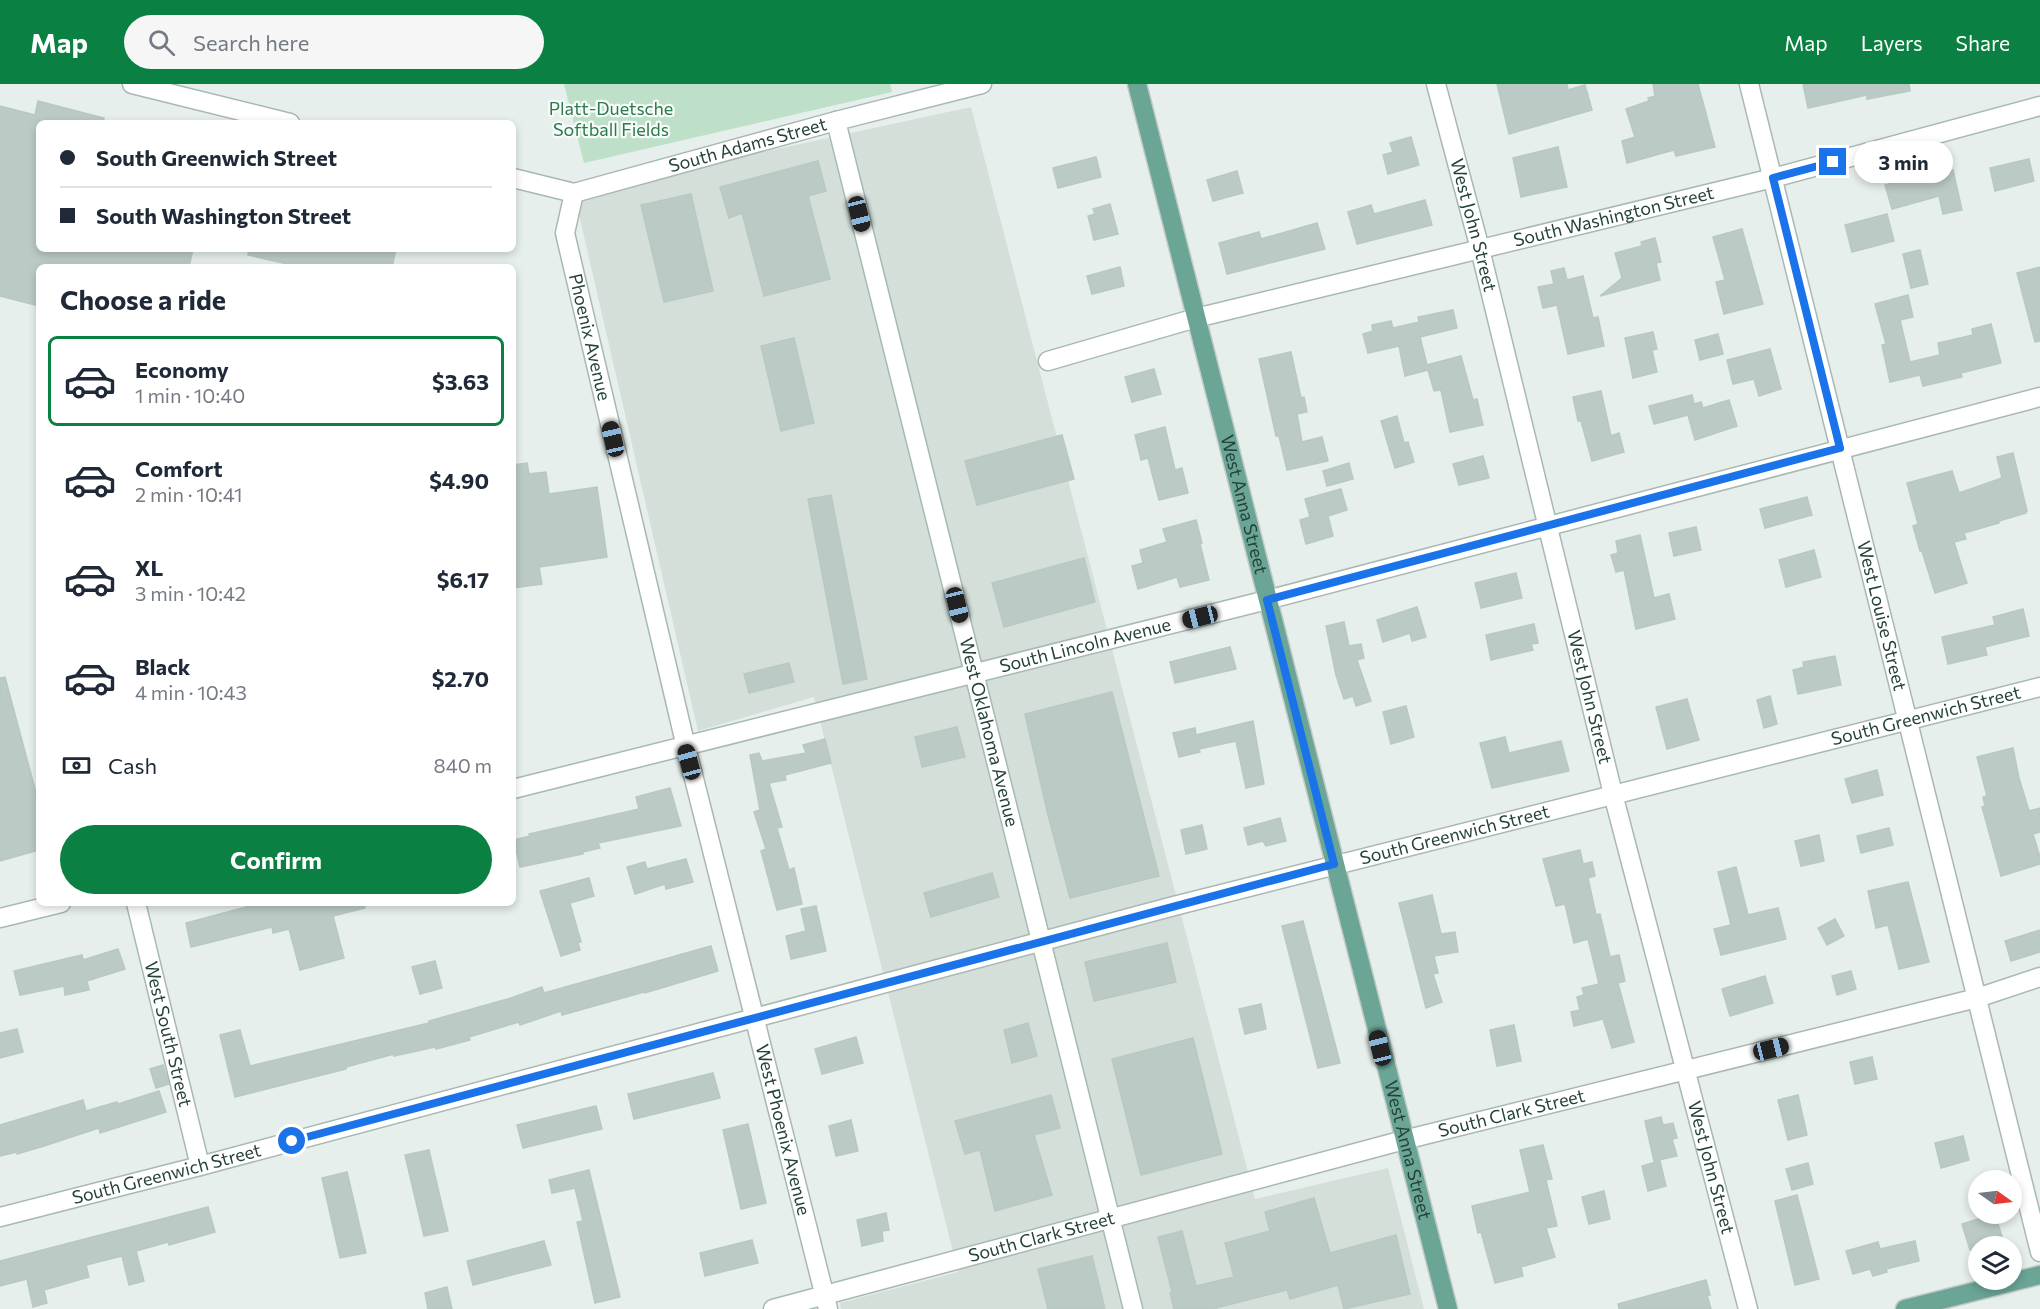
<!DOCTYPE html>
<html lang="en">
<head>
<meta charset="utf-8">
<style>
	body { margin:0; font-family:Commissioner,sans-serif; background:#f6f6f7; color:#1f2937; height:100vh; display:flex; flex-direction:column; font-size:22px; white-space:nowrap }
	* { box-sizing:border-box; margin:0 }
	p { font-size:20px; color:#747a83 }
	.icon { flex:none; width:33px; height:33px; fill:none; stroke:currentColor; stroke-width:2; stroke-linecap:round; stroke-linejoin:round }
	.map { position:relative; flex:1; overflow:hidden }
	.sheet { position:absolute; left:36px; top:180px; width:480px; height:642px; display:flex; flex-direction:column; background:#fff; border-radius:9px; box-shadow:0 3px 9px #0003 }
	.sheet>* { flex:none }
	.top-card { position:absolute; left:36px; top:36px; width:480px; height:132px; border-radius:9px; box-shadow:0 3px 9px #0003; display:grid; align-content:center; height:132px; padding:0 24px; background:#fff }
	.needle { width:39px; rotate:104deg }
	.buttons { position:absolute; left:1968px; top:1086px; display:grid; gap:12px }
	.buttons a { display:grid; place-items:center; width:54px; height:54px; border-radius:50%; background:#fff; box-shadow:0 3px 9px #0003; font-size:30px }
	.end { position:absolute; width:27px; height:27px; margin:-14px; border:8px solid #1a73e8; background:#fff; box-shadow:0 0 0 3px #fff }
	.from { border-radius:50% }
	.bubble { position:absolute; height:42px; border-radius:21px; background:#fff; box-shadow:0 3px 9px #0003; font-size:20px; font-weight:700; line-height:42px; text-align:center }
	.car { position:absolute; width:18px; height:36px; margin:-18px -9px; border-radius:8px; box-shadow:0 0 4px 2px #0007; background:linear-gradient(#222 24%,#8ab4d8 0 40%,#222 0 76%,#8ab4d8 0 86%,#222 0) }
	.top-card b { display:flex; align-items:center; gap:21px; height:57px; font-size:22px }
	.top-card b+b { border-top:2px solid #e0e1e3 }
	.top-card i { width:15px; height:15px; background:#1f2937 }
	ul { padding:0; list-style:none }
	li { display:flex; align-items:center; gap:18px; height:90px; margin:0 12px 9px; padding:0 12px; border:3px solid transparent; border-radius:9px }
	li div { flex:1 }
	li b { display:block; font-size:22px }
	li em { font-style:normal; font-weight:700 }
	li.current { border-color:#0b8043 }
	li>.icon { width:54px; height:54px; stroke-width:1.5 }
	h2 { padding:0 24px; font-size:27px; line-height:72px }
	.pay { display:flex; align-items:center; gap:15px; height:66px; padding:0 24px; font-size:22px }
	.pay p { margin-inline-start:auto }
	.button { display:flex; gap:12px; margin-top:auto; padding:12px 24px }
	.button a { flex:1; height:69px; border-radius:36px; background:#0b8043; color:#fff; font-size:24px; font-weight:700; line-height:69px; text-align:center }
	header { display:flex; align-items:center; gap:36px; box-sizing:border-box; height:84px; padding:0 30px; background:#0b8043; color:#fff }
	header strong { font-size:28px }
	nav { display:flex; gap:33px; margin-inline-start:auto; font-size:21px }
	.search { width:420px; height:54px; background:#f6f6f7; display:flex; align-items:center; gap:15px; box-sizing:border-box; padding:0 21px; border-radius:33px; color:#747a83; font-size:22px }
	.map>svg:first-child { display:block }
	.built { fill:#d4dfda }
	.green { fill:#bfe0c8 }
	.building { fill:#bbcac4; stroke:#b8c9c2; stroke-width:1.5 }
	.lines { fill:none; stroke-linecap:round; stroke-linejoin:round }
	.minor-casing { stroke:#a8b8b2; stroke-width:21 }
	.major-casing { stroke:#c2cac8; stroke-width:21 }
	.minor { stroke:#fff; stroke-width:18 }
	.major { stroke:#6aa596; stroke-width:18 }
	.route { stroke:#1a73e8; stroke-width:8 }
	.labels { text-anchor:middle; stroke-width:4.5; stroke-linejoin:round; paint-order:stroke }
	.park-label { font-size:18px; fill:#2d7a4b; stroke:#f7fbf9 }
	.street-label { font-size:18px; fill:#24423a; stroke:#f7fbf9 }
</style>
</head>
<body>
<header>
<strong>Map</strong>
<div class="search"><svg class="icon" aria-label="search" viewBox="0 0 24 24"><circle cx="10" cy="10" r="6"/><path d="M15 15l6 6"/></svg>Search here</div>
<nav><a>Map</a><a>Layers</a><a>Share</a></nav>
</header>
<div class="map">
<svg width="2040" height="1225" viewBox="0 0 2040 1225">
	<rect width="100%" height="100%" fill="#e6efeb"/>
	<polygon class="built" points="971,23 1255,1115 1388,1084 1424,1225 841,1225 840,1219 958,1188 814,613 698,647 574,109"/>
	<polygon class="green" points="564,0 890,0 892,8 584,79"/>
	<g class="building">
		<polygon points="1497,0 1567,0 1568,6 1585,1 1592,26 1509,50"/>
		<polygon points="1653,0 1698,0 1715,63 1676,72 1674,66 1627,79 1622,57 1635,53 1626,25 1649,17 1648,14 1655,12"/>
		<polygon points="1803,0 1909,0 1910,7 1867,15 1867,11 1808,24"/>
		<polygon points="38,17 104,34 103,39 39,39 39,165 193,165 189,183 39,183 39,222 0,212 0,22 35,31"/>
		<polygon points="1411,53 1419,81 1388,90 1383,71 1393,68 1390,59"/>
		<polygon points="1558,63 1567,103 1521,113 1513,74"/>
		<polygon points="1096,73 1101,93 1058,104 1053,84"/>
		<polygon points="2029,75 2034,97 1995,107 1990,84"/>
		<polygon points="818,77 826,107 808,112 830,195 764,212 742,129 729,134 720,103"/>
		<polygon points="1953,86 1962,126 1943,130 1939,112 1892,125 1885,101 1911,94 1912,97"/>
		<polygon points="1237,87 1243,109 1213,117 1207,96"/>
		<polygon points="691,110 713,207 664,218 641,121"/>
		<polygon points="1425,116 1432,141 1357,160 1348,128 1371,121 1374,130"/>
		<polygon points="1110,120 1118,150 1094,156 1088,132 1095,130 1093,125"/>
		<polygon points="1887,130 1894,157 1852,168 1845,141"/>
		<polygon points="1317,139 1325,165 1227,190 1219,159 1259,148 1261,155"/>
		<polygon points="1742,145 1763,220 1724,230 1716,198 1725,196 1713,153"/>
		<polygon points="1655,154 1661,178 1656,179 1660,196 1600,212 1622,194 1615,169 1642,162 1641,158"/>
		<polygon points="249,165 396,165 392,183 301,183 248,171"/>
		<polygon points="1920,166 1928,200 1911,204 1903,170"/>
		<polygon points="1120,183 1124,202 1092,210 1087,192"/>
		<polygon points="2040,183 2040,257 2035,258 2017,189"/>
		<polygon points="1564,184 1567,196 1583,192 1593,234 1598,233 1604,262 1568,270 1557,221 1543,224 1538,203 1554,200 1551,187"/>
		<polygon points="1908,211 1913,233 1900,236 1910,278 1940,271 1938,259 1973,251 1972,245 1991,240 2001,279 1961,289 1962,293 1923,302 1920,291 1890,298 1882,261 1886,260 1875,220"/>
		<polygon points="1453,226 1457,244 1420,253 1427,281 1461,272 1473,316 1477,315 1483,341 1450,348 1441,306 1434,307 1428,286 1405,292 1399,262 1368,269 1363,250 1373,247 1372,241 1391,237 1393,244 1419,238 1418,233"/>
		<polygon points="1653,248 1657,265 1652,266 1657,288 1633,294 1625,254"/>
		<polygon points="1718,250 1723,270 1700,276 1695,256"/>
		<polygon points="794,254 814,339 781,347 761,262"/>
		<polygon points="1770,265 1781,305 1759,312 1754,295 1733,300 1727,276"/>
		<polygon points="1291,268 1301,314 1304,313 1307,328 1297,330 1302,358 1322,353 1328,377 1287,386 1279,352 1276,352 1259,275"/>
		<polygon points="1154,285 1161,310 1132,318 1125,293"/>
		<polygon points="1601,307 1611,352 1619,349 1624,368 1592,377 1581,337 1578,337 1573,313"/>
		<polygon points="1692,311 1694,320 1701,318 1703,324 1729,316 1737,342 1695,356 1688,331 1654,340 1649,322"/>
		<polygon points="1397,332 1404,359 1408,358 1414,378 1395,384 1381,337"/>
		<polygon points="1165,343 1175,386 1182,384 1188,409 1159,416 1148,374 1141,376 1135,351"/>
		<polygon points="1062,351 1074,395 977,421 965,377"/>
		<polygon points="2013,369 2027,427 2025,427 2026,429 1999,437 1999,439 1964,449 1966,455 1954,458 1967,499 1935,509 1922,467 1920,467 1913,442 1918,440 1907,399 1952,387 1959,409 2002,394 1997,373"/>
		<polygon points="1483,372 1489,394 1459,401 1453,380"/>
		<polygon points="527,379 529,390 546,388 549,410 597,403 607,473 539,483 542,500 513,504 513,381"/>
		<polygon points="1349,379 1353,395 1327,402 1323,387"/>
		<polygon points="1341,405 1347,426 1328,432 1333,452 1306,460 1300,436 1310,433 1305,415"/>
		<polygon points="831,411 867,595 843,600 808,415"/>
		<polygon points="1807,413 1812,431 1765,444 1760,425"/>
		<polygon points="1196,436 1202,459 1200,460 1209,496 1180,503 1177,493 1138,505 1132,482 1143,479 1140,466 1167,458 1163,445"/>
		<polygon points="1696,443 1701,466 1674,472 1669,449"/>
		<polygon points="1640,451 1654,514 1669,510 1675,535 1636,545 1624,486 1616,488 1611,471 1618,469 1616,457"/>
		<polygon points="1814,466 1821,493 1786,503 1779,476"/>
		<polygon points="1084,474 1095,518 1004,543 992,499"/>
		<polygon points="1516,489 1522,514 1481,524 1475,499"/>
		<polygon points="1417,523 1426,553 1412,557 1410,549 1383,558 1377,536"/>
		<polygon points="2023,525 2029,552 1985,563 1987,571 1948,580 1942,553 1995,541 1993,533"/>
		<polygon points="1344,538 1349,562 1361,560 1364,574 1357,576 1371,617 1356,622 1353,612 1344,615 1336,591 1326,542"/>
		<polygon points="1534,540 1538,559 1531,560 1533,566 1491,576 1486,551"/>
		<polygon points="1230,563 1236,585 1175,599 1170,578"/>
		<polygon points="1835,572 1841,601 1798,610 1793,586 1804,583 1803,578"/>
		<polygon points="789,579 794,598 749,609 744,590"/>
		<polygon points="5,593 39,720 39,766 0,777 0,594"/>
		<polygon points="1112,608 1159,792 1070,814 1048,731 1025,630"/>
		<polygon points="1770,612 1777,640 1764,644 1757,616"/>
		<polygon points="1687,615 1699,656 1667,665 1656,623"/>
		<polygon points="1406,622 1414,653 1391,660 1383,628"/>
		<polygon points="1253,637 1264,700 1246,704 1236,657 1199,665 1200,668 1179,673 1173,649 1195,644 1196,651"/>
		<polygon points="957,643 965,673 922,683 915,653"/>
		<polygon points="1505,653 1509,669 1561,657 1569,687 1492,704 1480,659"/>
		<polygon points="825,655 831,679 785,691 786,696 769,699 782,743 777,744 789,786 794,784 802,820 777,826 761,767 766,765 754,728 760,726 750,671 759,669 762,677 806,669 803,661"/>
		<polygon points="2013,664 2019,694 2029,727 2040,724 2040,748 2033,750 2040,773 2040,780 2001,792 1982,723 1985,722 1983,713 1987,712 1977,673"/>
		<polygon points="1877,686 1883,711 1852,719 1845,695"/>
		<polygon points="670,704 681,742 598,759 600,764 583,768 583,770 520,783 514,756 530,752 529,750 639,725 636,713"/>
		<polygon points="1280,734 1286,757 1266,762 1263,757 1248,761 1244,744"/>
		<polygon points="1202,741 1207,765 1186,770 1181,746"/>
		<polygon points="1889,744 1893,761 1861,769 1857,752"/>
		<polygon points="1819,751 1824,777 1801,782 1795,757"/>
		<polygon points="1580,766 1583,780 1592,778 1595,792 1588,794 1596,831 1600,830 1610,873 1619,871 1625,897 1618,899 1634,958 1612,964 1603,935 1574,942 1571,928 1580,926 1577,913 1584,911 1582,904 1599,900 1588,855 1574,859 1565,820 1556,822 1543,775"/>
		<polygon points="686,775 693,798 666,805 665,800 635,810 627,783 645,778 647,785"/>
		<polygon points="1736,783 1748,831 1778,824 1786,855 1721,871 1714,845 1731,841 1718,788"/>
		<polygon points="992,789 999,813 931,833 924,809"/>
		<polygon points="589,794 594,812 570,819 581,858 578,858 580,866 561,872 540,807"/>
		<polygon points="1908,798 1929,878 1899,885 1888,841 1876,844 1868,807"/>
		<polygon points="1432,811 1441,850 1455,848 1458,868 1434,872 1438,889 1433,890 1442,918 1426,924 1399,819"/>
		<polygon points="261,819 262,822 275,819 364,819 365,824 333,832 344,874 300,886 289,845 273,849 272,843 191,863 186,839"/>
		<polygon points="816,822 826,867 791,875 786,852 806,847 801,825"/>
		<polygon points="1835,835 1844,852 1827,861 1818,844"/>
		<polygon points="1303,837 1340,979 1318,984 1282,842"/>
		<polygon points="2040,846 2040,868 2011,877 2005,857"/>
		<polygon points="1167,859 1176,898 1094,917 1085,878"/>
		<polygon points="711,862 718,887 645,909 644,908 562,931 561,927 520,941 519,938 469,953 470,956 436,965 435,963 394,972 394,970 346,983 346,985 235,1013 220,951 240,946 250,982 429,939 429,937 511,914 542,903 544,909"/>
		<polygon points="118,865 125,885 87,897 89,906 65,911 64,902 20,911 14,887 82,871 83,876"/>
		<polygon points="435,877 442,904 420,910 412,883"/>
		<polygon points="1851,887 1856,905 1837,911 1832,892"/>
		<polygon points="1765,892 1773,919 1730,932 1722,905"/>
		<polygon points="1261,920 1266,945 1245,950 1239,925"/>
		<polygon points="1028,939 1037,972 1012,979 1004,946"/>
		<polygon points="1514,941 1521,977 1497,982 1490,946"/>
		<polygon points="17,945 23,968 0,974 0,949"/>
		<polygon points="856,953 863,979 822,990 815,965"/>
		<polygon points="1193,954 1222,1070 1141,1091 1112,975"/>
		<polygon points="1872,973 1877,995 1855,1000 1850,978"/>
		<polygon points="163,981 169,1000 156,1004 150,985"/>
		<polygon points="713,989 720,1014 634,1035 628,1010"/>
		<polygon points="159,1007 166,1028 100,1049 99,1044 44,1062 17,1070 17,1068 0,1072 0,1041 83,1016 86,1027 117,1018 118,1020"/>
		<polygon points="1051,1011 1060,1044 1034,1051 1052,1111 995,1127 980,1066 965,1070 955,1037"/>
		<polygon points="1798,1011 1807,1051 1788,1056 1778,1016"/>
		<polygon points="596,1022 602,1045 523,1064 517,1041"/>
		<polygon points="1661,1033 1663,1041 1673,1039 1677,1054 1672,1055 1677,1072 1654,1077 1645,1037"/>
		<polygon points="851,1036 858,1067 836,1072 829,1042"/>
		<polygon points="748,1040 766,1119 741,1125 723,1046"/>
		<polygon points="1963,1052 1969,1076 1941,1084 1935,1059"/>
		<polygon points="1543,1061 1552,1095 1546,1096 1557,1142 1546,1144 1555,1173 1521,1183 1523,1192 1495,1199 1481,1148 1478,1149 1472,1122 1530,1108 1520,1066"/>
		<polygon points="429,1066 448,1147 424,1152 405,1071"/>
		<polygon points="1660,1077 1666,1102 1648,1107 1642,1082"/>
		<polygon points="1808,1079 1813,1100 1792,1106 1786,1085"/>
		<polygon points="589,1086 620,1213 595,1219 577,1138 583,1137 575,1104 552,1109 549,1096"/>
		<polygon points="347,1088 366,1169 340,1174 322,1094"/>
		<polygon points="1604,1107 1610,1135 1589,1140 1582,1113"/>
		<polygon points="1797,1111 1819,1195 1795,1201 1775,1117"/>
		<polygon points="1314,1114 1330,1169 1396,1151 1410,1210 1344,1225 1338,1201 1290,1215 1287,1206 1212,1225 1174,1225 1170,1209 1172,1208 1158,1153 1182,1147 1196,1202 1234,1193 1225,1159 1270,1147 1265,1128"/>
		<polygon points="208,1123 215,1148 169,1161 168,1158 136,1167 144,1197 129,1201 122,1172 86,1181 89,1193 44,1206 47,1219 33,1223 27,1195 0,1202 0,1177"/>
		<polygon points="886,1129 889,1146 882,1147 883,1157 862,1162 857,1136"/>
		<polygon points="1995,1130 2003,1156 1970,1166 1962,1140"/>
		<polygon points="752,1156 758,1179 705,1192 700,1169"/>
		<polygon points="544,1157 551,1181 473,1201 467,1177"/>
		<polygon points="1915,1157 1919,1177 1886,1185 1887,1188 1873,1192 1870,1185 1853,1190 1846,1167 1878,1158 1880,1165"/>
		<polygon points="1092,1172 1105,1225 1048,1225 1038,1185"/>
		<polygon points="1706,1196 1710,1211 1707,1211 1711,1225 1619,1225 1618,1220"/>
		<polygon points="447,1203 452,1225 428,1225 425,1209"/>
	</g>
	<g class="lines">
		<g class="minor-casing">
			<g id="minor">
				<polyline points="132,0 290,39"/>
				<path id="s1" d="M1436,0L1480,165L1613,710L1748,1225"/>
				<path id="s2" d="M1749,0L2040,1168"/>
				<path id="s3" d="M836,37L1133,1225"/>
				<path id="s4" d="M513,94L574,109L836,37L982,0"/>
				<path id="s5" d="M574,109L565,149L686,663L828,1225"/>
				<path id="s6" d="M1048,277L1196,234L1773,94L2040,22"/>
				<path id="s7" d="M513,705L1267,516L2040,313"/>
				<path id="s8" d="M136,819L200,1082"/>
				<polyline points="0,834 61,819"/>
				<path id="s9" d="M0,1133L200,1082L1174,822L2040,603"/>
				<path id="s10" d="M773,1225L1404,1056L1977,914L2040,893"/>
			</g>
		</g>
		<g class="major-casing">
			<g id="major">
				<path id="s11" d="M1137,0L1448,1225"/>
				<polyline points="1905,1225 2040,1191"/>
			</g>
		</g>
		<use href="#minor" class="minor"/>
		<use href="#major" class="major"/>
	</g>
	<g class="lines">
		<polyline class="route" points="292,1057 1334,780 1267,516 1840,364 1773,94 1833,78"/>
	</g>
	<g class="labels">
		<g class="park-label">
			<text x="611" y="31">Platt-Duetsche<tspan x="611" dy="21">Softball Fields</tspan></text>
		</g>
		<g class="street-label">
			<text dy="6" stroke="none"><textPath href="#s4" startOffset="243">South Adams Street</textPath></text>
			<text dy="6" stroke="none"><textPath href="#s6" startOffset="584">South Washington Street</textPath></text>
			<text dy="6" stroke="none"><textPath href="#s1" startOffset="146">West John Street</textPath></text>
			<text dy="6" stroke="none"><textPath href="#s5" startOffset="148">Phoenix Avenue</textPath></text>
			<text dy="6" stroke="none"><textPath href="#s11" startOffset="434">West Anna Street</textPath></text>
			<text dy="6" stroke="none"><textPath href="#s2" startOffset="548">West Louise Street</textPath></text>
			<text dy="6" stroke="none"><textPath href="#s7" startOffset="590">South Lincoln Avenue</textPath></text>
			<text dy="6" stroke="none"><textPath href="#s1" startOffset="632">West John Street</textPath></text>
			<text dy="6" stroke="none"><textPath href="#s9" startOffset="1990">South Greenwich Street</textPath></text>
			<text dy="6" stroke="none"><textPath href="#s3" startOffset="630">West Oklahoma Avenue</textPath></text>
			<text dy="6" stroke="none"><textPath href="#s9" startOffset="1504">South Greenwich Street</textPath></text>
			<text dy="6" stroke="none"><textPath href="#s8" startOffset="135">West South Street</textPath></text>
			<text dy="6" stroke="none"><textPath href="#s10" startOffset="764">South Clark Street</textPath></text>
			<text dy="6" stroke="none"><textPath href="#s5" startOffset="964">West Phoenix Avenue</textPath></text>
			<text dy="6" stroke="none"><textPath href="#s11" startOffset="1100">West Anna Street</textPath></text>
			<text dy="6" stroke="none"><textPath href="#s1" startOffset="1118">West John Street</textPath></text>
			<text dy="6" stroke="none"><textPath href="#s9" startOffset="172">South Greenwich Street</textPath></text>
			<text dy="6" stroke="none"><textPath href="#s10" startOffset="278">South Clark Street</textPath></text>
		</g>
	</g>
</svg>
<div class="buttons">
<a><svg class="needle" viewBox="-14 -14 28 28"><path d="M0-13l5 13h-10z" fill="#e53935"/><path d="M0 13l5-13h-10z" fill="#747a83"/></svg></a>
<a><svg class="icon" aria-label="layers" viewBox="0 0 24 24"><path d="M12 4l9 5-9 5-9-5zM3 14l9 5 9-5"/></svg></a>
</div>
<i class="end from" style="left:292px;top:1057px"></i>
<i class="end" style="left:1833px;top:78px"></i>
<div class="bubble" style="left:1854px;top:57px;width:99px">3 min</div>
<i class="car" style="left:859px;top:130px;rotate:166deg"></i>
<i class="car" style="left:613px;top:355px;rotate:347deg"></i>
<i class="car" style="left:957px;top:521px;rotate:166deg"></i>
<i class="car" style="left:1200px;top:533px;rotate:256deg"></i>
<i class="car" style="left:689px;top:678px;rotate:345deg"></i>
<i class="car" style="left:1380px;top:964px;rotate:346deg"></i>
<i class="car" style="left:1771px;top:965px;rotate:76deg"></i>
<div class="top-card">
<b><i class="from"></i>South Greenwich Street</b>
<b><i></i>South Washington Street</b>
</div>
<section class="sheet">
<h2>Choose a ride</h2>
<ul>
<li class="current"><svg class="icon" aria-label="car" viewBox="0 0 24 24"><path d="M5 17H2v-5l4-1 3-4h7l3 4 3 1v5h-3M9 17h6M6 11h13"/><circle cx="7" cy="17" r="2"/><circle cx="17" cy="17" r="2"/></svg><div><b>Economy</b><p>1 min · 10:40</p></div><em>$3.63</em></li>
<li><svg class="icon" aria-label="car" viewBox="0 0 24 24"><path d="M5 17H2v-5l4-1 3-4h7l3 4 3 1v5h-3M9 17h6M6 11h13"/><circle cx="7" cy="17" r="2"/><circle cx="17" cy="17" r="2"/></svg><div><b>Comfort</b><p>2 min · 10:41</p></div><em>$4.90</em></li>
<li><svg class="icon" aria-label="car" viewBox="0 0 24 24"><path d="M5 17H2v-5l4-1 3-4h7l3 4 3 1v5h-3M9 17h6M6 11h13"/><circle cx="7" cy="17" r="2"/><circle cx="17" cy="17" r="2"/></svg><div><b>XL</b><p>3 min · 10:42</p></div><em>$6.17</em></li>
<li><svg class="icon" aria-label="car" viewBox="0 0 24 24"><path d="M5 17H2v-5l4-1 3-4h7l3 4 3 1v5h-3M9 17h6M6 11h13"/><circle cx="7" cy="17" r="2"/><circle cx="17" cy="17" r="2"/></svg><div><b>Black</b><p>4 min · 10:43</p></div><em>$2.70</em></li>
</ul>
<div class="pay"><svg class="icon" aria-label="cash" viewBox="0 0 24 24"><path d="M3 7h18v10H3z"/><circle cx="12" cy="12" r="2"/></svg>Cash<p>840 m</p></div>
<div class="button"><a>Confirm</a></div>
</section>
</div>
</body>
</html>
